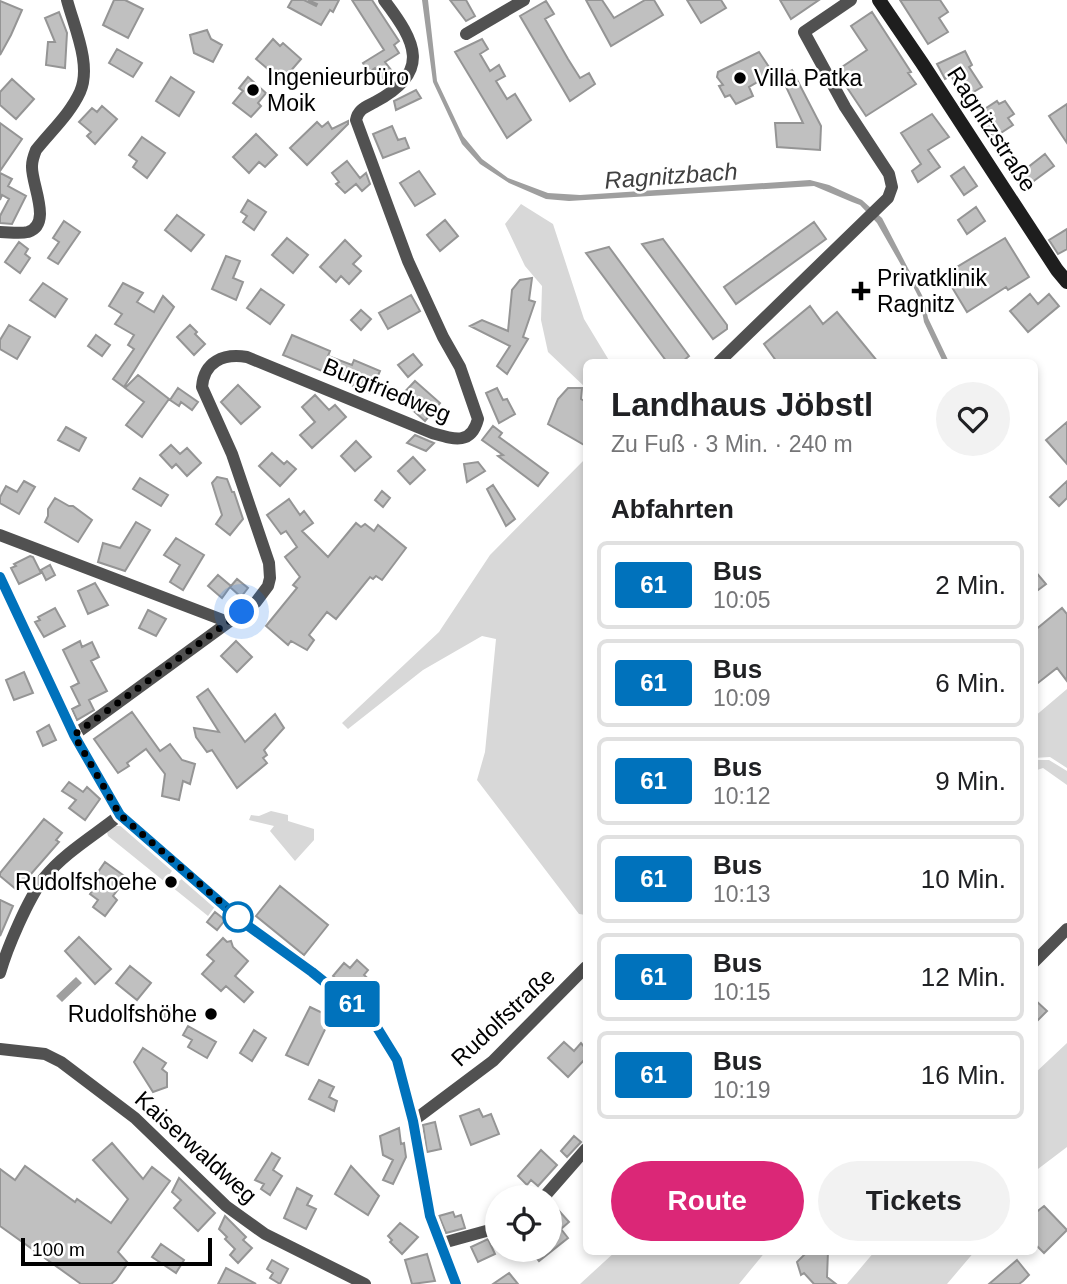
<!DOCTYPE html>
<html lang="de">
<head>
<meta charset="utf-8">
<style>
  :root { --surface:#fff; --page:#f2f2f2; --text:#202124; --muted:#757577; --line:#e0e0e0; --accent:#db2777 }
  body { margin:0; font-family:Arial,sans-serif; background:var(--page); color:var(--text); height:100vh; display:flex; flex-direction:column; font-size:26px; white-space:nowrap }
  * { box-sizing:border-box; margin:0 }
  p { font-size:23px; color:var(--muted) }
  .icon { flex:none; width:38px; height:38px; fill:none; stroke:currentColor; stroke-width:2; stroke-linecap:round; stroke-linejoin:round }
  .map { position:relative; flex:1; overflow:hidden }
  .panel { position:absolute; left:583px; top:359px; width:455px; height:896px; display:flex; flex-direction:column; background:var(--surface); border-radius:10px; box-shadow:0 4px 10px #0003 }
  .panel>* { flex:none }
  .badge { padding:0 14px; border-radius:5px; font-size:24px; line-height:46px }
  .controls { position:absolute; left:485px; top:1185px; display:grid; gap:14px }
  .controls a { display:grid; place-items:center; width:77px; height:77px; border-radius:50%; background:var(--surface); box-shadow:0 4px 10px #0003; font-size:35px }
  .scale { position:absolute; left:21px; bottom:18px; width:191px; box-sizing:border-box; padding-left:7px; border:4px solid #000; border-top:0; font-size:19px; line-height:24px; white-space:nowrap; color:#000; -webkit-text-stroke:5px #fff; paint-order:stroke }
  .you { position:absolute; width:35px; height:35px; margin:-18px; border:5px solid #fff; border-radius:50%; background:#1a73e8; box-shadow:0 0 0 10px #1a73e833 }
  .map>.badge { position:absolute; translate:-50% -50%; box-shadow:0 0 0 4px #fff }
  h2 { padding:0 28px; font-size:26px; line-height:63px }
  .round { display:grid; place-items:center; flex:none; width:74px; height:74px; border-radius:37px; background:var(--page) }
  .overview { display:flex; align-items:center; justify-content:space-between; height:119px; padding:0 28px }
  h1 { font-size:33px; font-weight:700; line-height:52px }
  .primary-button { display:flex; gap:14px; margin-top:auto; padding:14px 28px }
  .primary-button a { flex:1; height:80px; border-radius:42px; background:var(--accent); color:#fff; font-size:28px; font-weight:700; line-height:80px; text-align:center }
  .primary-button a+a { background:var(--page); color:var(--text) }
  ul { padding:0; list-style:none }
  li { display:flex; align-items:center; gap:21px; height:88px; margin:0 14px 10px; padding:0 14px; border:4px solid var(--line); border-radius:10px }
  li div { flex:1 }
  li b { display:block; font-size:26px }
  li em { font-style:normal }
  li .badge { min-width:77px; font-weight:700; text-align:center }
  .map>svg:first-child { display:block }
</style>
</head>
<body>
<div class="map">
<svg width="1067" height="1284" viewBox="0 0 1067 1284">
  <rect width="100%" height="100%" fill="#fff"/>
  <path fill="#d8d8d8" d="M521,204l32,20 31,95 26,43h-24v26l-38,-36 -7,-32 1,-34 -17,-20 -20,-42z
    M586,458v457l-7,-1 -102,-134 8,-28 11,-113 -14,-3 -59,34 -75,59 -6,-6 97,-91 51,-77z
    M1067,689v79l-17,-11 -16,1v-41z
    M1034,760h15l18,11v14l-24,-17 -9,3z
    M271,811l17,4v6l26,8v11l-19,21 -25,-30 4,-5 -25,-6 2,-5 8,1z
    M115,826h8l50,43 -8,13 -57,-46 -1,-4z
    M183,878l33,27 -8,11 -36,-29z
    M1067,1043v104l-33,25v-98z
    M616,1251h150l-27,33h-159z
    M875,1251h100l-28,33h-100z"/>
  <path fill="#9f9f9f" d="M422,0h6l9,81 26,55 19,23 26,19 40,15 32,2 230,-15 19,5 33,15 20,18 42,81 4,19 21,44h-6l-19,-40 -4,-22 -8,-16 -35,-61 -17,-18 -8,-3 -38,-16 -245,15 -23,-2 -37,-16 -29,-19 -18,-20 -29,-62z
    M76,977l6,6 -20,19 -6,-6z"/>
  <path fill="#c0c0c0" stroke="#959595" stroke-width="2" d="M114,0h11l18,9 -15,29 -25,-13z
    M292,0h12l12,6 1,-2 -9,-4h31l-6,12 -3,-2 -9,15 -33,-18z
    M352,0h20l27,41 -5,4 5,8 -14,9 10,13 -9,7 -11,-14 -6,4 -6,-9 21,-13z
    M450,0h16l9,16 -9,5z
    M586,0h16l12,18 31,-18h9l9,15 -52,31z
    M687,0h34l5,8 -25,15z
    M780,0h39l-28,19z
    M900,0h40l8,12 -9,6 9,14 -20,12z
    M0,1l22,9 -11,25 -11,20z
    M546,1l8,13 -9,5 23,40 12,19 9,-5 6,11 -25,17 -50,-85z
    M59,12l8,21 -2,35 -19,-3 2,-23h7l-10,-24z
    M872,12l39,60 -3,1 8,11 -50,32 -30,-45 31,-21 -16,-24z
    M207,30l4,9 11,6 -9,17 -19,-9 -4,-18z
    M273,39l7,7 3,-3 18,16 -19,22 -26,-22z
    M482,39l6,10 -8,5 10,17 9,-6 6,11 -9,5 11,18 8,-5 16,26 -24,18 -52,-86z
    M117,49l25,14 -9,14 -24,-14z
    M965,51l7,14 -3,2 13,20 -17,10 -14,-21 -6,3 -8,-15z
    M759,52l14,21 -24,14 4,9 -17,8 -6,-9 -5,2 -6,-11 4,-1 -6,-8 1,-5z
    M792,70l29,56 -1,24 -43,-3 -2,-24h28l-22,-47z
    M171,77l23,15 -15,24 -23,-15z
    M248,77l18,16 -8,10 3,3 -10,11 -18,-14 10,-12 -4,-3z
    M12,79l22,20 -18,20 -16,-14v-13z
    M416,90l5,8 -25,12 -2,-9z
    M997,101l2,3 6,-3 9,13 -6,4 5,7 -20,13 -16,-24z
    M1067,104v39l-18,-27z
    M102,106l15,13 -22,25 -8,-8 4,-4 -12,-10 13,-14 5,4z
    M932,114l17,23 -21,13 12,17 -22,15 -6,-11 9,-7 -20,-31z
    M348,121v3l-41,41 -17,-17 27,-26 5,5 6,-5 4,7z
    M0,123l22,16 -22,32z
    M392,126l6,14 7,-2 4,10 -26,10 -10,-24z
    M256,134l21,21 -12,12 -6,-5 -10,11 -16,-16z
    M142,137l23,16 -18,25 -14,-11 4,-6 -8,-6z
    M1045,154l9,12 -31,23 -9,-11z
    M347,161l13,17 6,-5 4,11 -8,7 -6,-7 -11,9 -9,-9 3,-2 -7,-9z
    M964,167l13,19 -13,9 -13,-19z
    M419,171l16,23 -20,12 -15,-23z
    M0,173l12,6 -4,7 18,10 -14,28 -12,-1v-7l9,-17 -7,-4 -2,5z
    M248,200l18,12 -12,18 -11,-8 4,-6 -6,-4z
    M976,207l9,14 -18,13 -9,-14z
    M177,215l27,20 -13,16 -26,-21z
    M445,220l13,16 -18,15 -13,-16z
    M64,221l16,11 -22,32 -10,-6 11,-16 -6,-4z
    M814,222l12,17 -90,65 -12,-17z
    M1067,229v20l-9,5 -9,-14z
    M287,238l21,17 -15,18 -21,-18z
    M1005,238l24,39 -21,13 -2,-3 -39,25 -20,-33 2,-1 -2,-5z
    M663,239l64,86v4l-14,10 -71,-95z
    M345,240l16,16 -8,8 8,7 -12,13 -8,-8 -5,6 -16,-15z
    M19,242l9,7 -3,5 5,4 -10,15 -15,-11z
    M609,247l80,109 -7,6h-15l-81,-109z
    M226,256l14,5 -7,17 10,4 -7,18 -24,-11z
    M532,278l-3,22 6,2 -12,35 5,2 -21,35 -10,-8 13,-20 -40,-20 12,-6 26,11 4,-41 8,-10z
    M43,283l24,16 -12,18 -25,-17z
    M123,283l20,10 -6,9 17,10 9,-16 11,11 -50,80 -11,-8 21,-30 -6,-4 6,-10 -19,-11 7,-10 -13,-8z
    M261,289l23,16 -14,19 -23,-16z
    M1030,294l8,10 11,-10 10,12 -31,26 -18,-21z
    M411,295l9,16 -32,18 -9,-16z
    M810,306l13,18 14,-12 41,50h-101l-13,-18z
    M361,310l10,9 -10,11 -10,-10z
    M9,325l21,12 -13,22 -17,-10v-9z
    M190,325l7,7 -2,2 10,10 -11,11 -17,-18z
    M96,335l14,10 -8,11 -14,-10z
    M292,335l38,16 -2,5 24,9 2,-5 26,11 -10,22 -26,-11 2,-5 -23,-9 -1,3 -39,-16z
    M413,354l9,11 -14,12 -10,-12z
    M138,375l31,24 -27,38 -16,-12 18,-23 -19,-14z
    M415,381l25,22 -15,18 -26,-23z
    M238,385l22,22 -19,17 -20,-22z
    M178,388l20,14 -6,8 -11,-8 -2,4 -9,-6z
    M497,388l6,12 4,-1 8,15 -16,9 -13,-30z
    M568,388h14l-1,11 5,3v44l-38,-22 10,-25z
    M315,395l14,15 6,-5 11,12 -34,31 -12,-13 15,-13 -13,-15z
    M1067,422v42l-21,-24z
    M493,426l9,7 -3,4 49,36 -10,13 -40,-30 5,-1 -21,-15z
    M66,427l20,11 -7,13 -21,-11z
    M415,435l14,6 5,2 -8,8 -19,-8z
    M356,441l15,16 -16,14 -14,-15z
    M171,445l9,9 7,-6 14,15 -14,13 -11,-12 -4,4 -12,-13z
    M272,453l12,11 3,-3 9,8 -16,17 -21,-20z
    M413,457l12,13 -15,14 -12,-13z
    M478,462l7,9 -18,11 -3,-18z
    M217,477l10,2 5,13h2l9,27 -13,16 -14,-11 6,-9 -10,-32z
    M140,478l28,17 -7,11 -28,-17z
    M24,481l11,6 -16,27 -19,-11v-6l6,-11 11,6z
    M1067,481v17l-8,8 -9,-9z
    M493,485l22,34 -9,7 -19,-37z
    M382,491l8,7 -7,9 -8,-7z
    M55,498l14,8h4l19,14 -14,22 -33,-20 3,-6v-7z
    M289,499l11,16 4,-4 9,12 -11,8 26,26 28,-34 5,4 4,-3 9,7 4,-6 28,23 -24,32 -6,-4 -3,3 -3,-2 -34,42 -9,-7 -18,23 5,5 -7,10 -16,-9 -3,4 -22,-19 31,-38 -4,-3 7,-8 -15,-20 12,-10 -11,-16 -5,3 -14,-19z
    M136,522l14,8 -25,41 -27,-9 5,-19 17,5z
    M176,538l28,17 -21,35 -13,-8 10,-17 -16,-10z
    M30,556l3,1 8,16 -22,11 -8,-16 5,-2 -2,-2z
    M50,565l5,10 -9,5 -5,-10z
    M1034,570l12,14 -12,9z
    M218,575l13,11 6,-7 11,9 -7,9 -11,-10 -8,11 -14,-12z
    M95,583l13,22 -20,9 -10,-23z
    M55,608l10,18 -21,11 -9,-15 5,-2 -2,-3z
    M1062,608l5,6v67l-10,-13 -23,18v-55z
    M148,610l18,9 -10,17 -17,-8z
    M80,641l2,6 10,-5 7,15 -8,4 16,30 -18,9 5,10 -17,10 -5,-11 8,-4 -9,-18 8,-4 -16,-33z
    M236,641l16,16 -15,15 -16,-16z
    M24,672l9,21 -19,7 -8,-20z
    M208,689l37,53 30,-28 9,14 -20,22 3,5 -4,3 4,5 -30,25 -25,-38 -5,2 -11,-15 -2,-9 25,4 -22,-35z
    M132,712l28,39 10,-7 12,16 13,4 -5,20 -7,-3 -4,19 -17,-4 3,-22 -19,-25 -19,14 2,3 -11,7 -24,-34z
    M49,725l7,15 -13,6 -6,-14z
    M69,782l14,10 4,-5 13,12 -15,21 -16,-12 7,-8 -14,-9z
    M44,819l18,14 -6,7 3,2 -42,48 -17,-14v-3z
    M105,862l22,16 -14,18 4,4 -12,16 -12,-9 5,-7 -8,-6 12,-15 -6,-4z
    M280,886l48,39 -24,30 -48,-39z
    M0,900l13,6 -13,30z
    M215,912l10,8 -8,10 -10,-8z
    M79,937l32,32 -16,15 -30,-33z
    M223,938l4,4 4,-1 2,6 15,14 -13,15 18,16 -9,10 -18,-16 -5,5 -19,-17 12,-13 -7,-6z
    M357,960l11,10 -4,5 9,8 -14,16 -26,-23 11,-13 6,5z
    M130,966l21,17 -14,17 -21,-17z
    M1034,999l13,12 -13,13z
    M168,1006l10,6 -5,9 -10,-5z
    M310,1007l21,10 -23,48 -22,-10z
    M188,1026l28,16 -9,16 -19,-11 4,-7 -9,-5z
    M254,1030l12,8 -14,23 -12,-8z
    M564,1042l10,9 7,-8 5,6v9l-18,19 -20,-19z
    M143,1048l23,15 -4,6 5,4v14l-14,5 -19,-30z
    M319,1080l15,7 -5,10 8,4 -3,10 -25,-12z
    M479,1109l4,8 8,-3 8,20 -28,11 -11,-29z
    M435,1122l6,27 -14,3 -4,-27z
    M399,1128l2,16 3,-1 2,14 -13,27 -10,-4 10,-20 -10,-5 -3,-19z
    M574,1136l7,6 -14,15 -6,-6z
    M112,1143l31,36 9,-12 18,14 -52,71 10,11 -12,17 -5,4h-30l-81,-58v-57l15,11 10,-14 50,36 2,-3 34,24 17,-24 -35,-39z
    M541,1150l16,15 -19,21 -7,-6 -4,5 -9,-9z
    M272,1153l8,5 -7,12 9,6 -12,19 -9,-6 3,-5 -9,-4z
    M351,1166l28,30 -11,19 -33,-21z
    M179,1178l36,35 -17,18 -24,-23 7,-8 -9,-8z
    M297,1188l15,8 -5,9 9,4 -10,20 -22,-11z
    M551,1202l18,20 -8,7 7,9 -29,23 -5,-6 6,-5h10v-9l4,-4 -4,-5z
    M1044,1206l23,24 -23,23 -10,-10v-29z
    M453,1212l2,5 6,-2 4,13 -19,5 -7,-17z
    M225,1216l21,21 -3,3 9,8 -14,15 -8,-8 5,-6 -10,-10 2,-2 -8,-8z
    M400,1223l18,14 -16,17 -12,-12 2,-2 -4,-4z
    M488,1239l7,15 -17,8 -7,-15z
    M161,1244l23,16 -8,13 -24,-16z
    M808,1251h20l-1,26 9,7h-22l-10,-11 -3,2 -4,-13z
    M427,1254l8,27 -23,3 -7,-24z
    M272,1260l16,9 -8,15 -10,-6 3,-5 -6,-4z
    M1017,1260l12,15 -6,6 -4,3h-30z
    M226,1268l30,16h-38z
    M509,1273l9,11h-25z"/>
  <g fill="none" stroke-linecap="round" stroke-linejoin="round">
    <path stroke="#515151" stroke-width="12" d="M466,34l58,-34
      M0,232c9,0 19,2 28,0 25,-8 3,-48 4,-66 0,-6 2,-11 4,-16 15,-19 34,-36 44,-58 12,-27 -6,-65 -13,-92
      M719,362l169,-164 4,-11 -3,-13 -44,-67 -41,-75 47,-32
      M0,535l228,87
      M0,577l74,158 46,80 124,108 68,50 61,48 24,39 16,61 17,95 26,68
      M74,735l182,-133 12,-16 2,-8 -1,-15 -37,-109 -30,-67c2,-25 21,-34 45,-30l185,76c21,6 39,13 46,-14l-18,-52 -17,-30 -35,-76 -52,-141c2,-11 10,-13 19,-18 57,-30 41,-60 9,-102
      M1034,962l33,-33
      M0,973c7,-25 28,-74 44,-95 20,-25 51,-43 76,-63
      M0,1049l45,5 16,8 74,56 91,88 39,28 100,50
      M413,1121l80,-60 93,-94
      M544,1197l42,-48
      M439,1244l58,-16"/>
    <path stroke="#1e1e1e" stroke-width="14" d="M879,0l43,63 135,207 10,12"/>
  </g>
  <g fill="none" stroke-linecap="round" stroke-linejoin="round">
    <defs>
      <path id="line" d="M0,577l74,158 46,80 124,108 68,49 61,49 24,39 16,61 17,95 26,68"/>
    </defs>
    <use href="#line" stroke="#fff" stroke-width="16"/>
    <use href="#line" stroke="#0072bc" stroke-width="10"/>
    <path stroke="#000" stroke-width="7" stroke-dasharray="0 12.6" d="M238,917l-118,-102 -46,-80 168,-123"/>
  </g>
  <g fill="#000" stroke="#fff" stroke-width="2.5">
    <circle cx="740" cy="78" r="7"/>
    <circle cx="253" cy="90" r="7"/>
    <path d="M857.5 280.5h7v7h7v7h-7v7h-7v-7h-7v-7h7z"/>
    <circle cx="171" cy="882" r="7"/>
    <circle cx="211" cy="1014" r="7"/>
  </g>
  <circle fill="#fff" stroke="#0072bc" stroke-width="3.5" cx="238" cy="917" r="14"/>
  <g text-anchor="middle" stroke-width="5" stroke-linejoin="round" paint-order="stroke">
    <g font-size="23" fill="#000" stroke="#fff" text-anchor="start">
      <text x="267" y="85">Ingenieurbüro<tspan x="267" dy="26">Moik</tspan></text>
      <text x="754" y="86">Villa Patka</text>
      <text x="877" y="286">Privatklinik<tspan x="877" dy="26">Ragnitz</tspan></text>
      <text x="157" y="890" text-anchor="end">Rudolfshoehe</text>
      <text x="197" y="1022" text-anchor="end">Rudolfshöhe</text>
    </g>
    <g font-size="23" fill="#000" stroke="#fff">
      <text transform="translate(992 129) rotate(57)" y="8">Ragnitzstraße</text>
      <text transform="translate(387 390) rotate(22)" y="8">Burgfriedweg</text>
      <text transform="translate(503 1017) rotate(-43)" y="8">Rudolfstraße</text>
      <text transform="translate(196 1147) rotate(42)" y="8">Kaiserwaldweg</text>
    </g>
    <g font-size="24" font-style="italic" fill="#404040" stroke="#fff">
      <text transform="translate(671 176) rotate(-4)" y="8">Ragnitzbach</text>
    </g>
  </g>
</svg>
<div class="controls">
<a><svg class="icon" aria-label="locate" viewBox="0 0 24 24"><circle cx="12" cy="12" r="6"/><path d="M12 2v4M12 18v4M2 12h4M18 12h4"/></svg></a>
</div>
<div class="scale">100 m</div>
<div class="you" style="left:242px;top:612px"></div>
<b class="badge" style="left:352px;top:1004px;background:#0072bc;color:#fff">61</b>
<section class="panel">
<div class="overview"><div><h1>Landhaus Jöbstl</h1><p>Zu Fuß · 3 Min. · 240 m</p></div><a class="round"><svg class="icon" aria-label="heart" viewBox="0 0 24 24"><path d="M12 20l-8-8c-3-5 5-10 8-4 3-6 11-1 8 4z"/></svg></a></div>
<h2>Abfahrten</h2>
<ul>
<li><span class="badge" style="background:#0072bc;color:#fff">61</span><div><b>Bus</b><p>10:05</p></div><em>2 Min.</em></li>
<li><span class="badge" style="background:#0072bc;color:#fff">61</span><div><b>Bus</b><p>10:09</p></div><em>6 Min.</em></li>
<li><span class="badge" style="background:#0072bc;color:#fff">61</span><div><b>Bus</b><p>10:12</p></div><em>9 Min.</em></li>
<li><span class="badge" style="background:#0072bc;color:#fff">61</span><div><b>Bus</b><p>10:13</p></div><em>10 Min.</em></li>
<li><span class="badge" style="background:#0072bc;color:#fff">61</span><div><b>Bus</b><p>10:15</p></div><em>12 Min.</em></li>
<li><span class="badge" style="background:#0072bc;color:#fff">61</span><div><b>Bus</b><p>10:19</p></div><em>16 Min.</em></li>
</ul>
<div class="primary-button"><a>Route</a><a>Tickets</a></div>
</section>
</div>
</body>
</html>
